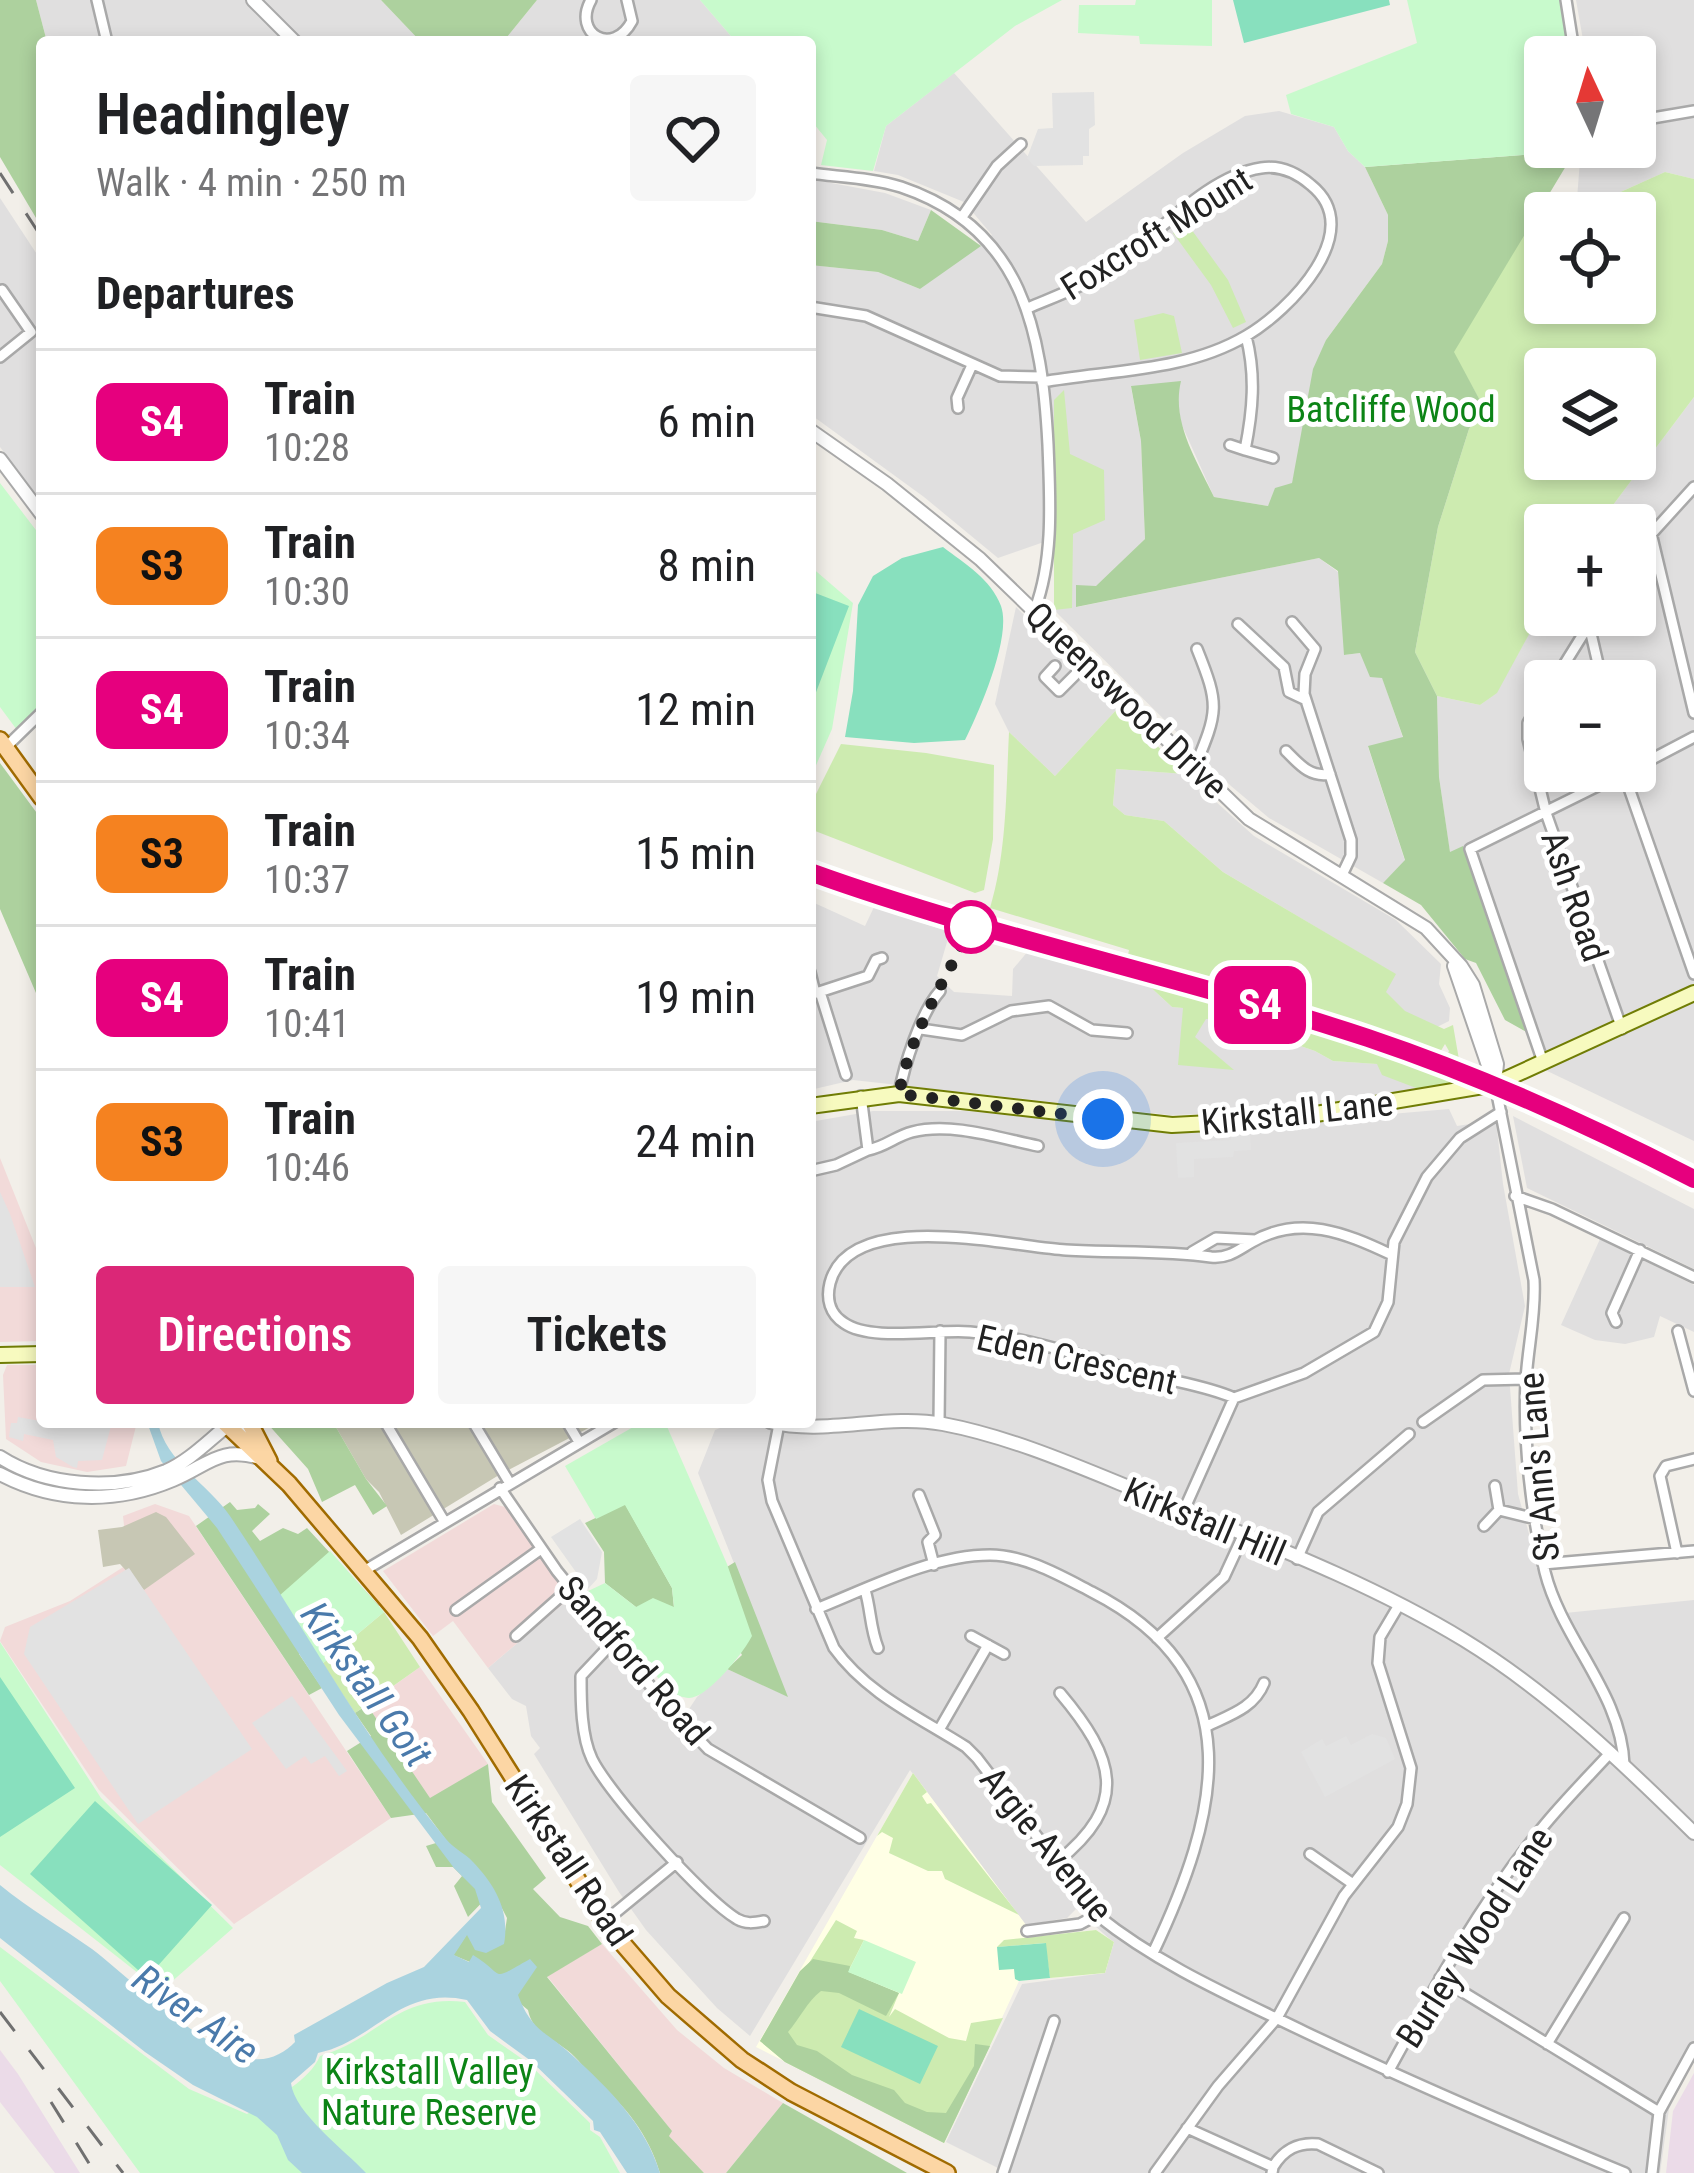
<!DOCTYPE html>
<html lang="en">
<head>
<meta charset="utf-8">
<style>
  :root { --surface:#fff; --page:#f6f6f6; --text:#202124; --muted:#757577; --line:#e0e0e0; --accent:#db2777 }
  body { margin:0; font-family:"Roboto Condensed",sans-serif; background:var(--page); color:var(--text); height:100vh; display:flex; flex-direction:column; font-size:45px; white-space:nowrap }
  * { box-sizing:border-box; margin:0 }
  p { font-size:39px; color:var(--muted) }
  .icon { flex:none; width:66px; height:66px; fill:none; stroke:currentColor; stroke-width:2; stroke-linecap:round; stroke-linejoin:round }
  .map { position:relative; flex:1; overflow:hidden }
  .details { position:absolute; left:36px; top:36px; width:780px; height:1392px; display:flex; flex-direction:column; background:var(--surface); border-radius:12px; box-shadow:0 6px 18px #0003 }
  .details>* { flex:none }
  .badge { padding:0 24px; border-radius:18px; font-size:42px; line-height:78px }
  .needle { width:78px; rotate:356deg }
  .controls { position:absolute; left:1524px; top:36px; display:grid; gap:24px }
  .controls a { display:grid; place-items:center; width:132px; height:132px; border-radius:12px; background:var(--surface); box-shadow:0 6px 18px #0003; font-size:60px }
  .you { position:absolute; width:60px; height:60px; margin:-30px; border:9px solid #fff; border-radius:50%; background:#1a73e8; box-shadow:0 0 0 18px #1a73e833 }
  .map>.badge { position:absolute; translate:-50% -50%; box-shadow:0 0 0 6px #fff }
  h2 { padding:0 60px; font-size:45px; line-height:108px }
  .round { display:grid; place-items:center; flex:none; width:126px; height:126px; border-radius:12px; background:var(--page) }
  .summary { display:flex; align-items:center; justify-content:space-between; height:204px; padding:0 60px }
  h1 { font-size:57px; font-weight:600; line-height:90px }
  .action { display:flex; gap:24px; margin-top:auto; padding:24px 60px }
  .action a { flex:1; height:138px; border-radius:12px; background:var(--accent); color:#fff; font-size:48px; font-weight:600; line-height:138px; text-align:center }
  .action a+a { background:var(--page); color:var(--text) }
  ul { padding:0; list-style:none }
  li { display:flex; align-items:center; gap:36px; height:144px; padding:0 60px; border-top:3px solid var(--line) }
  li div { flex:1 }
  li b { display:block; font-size:45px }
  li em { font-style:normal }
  li .badge { min-width:132px; font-weight:700; text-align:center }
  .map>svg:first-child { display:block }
</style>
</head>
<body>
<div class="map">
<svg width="1694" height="2173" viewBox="0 0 1694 2173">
  <rect width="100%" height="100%" fill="#f2efe9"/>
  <path fill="#e0dfdf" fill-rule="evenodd" d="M36,0h345l40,42h-110l-5,-4 -6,4h-253z
    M537,0h163l36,42h-233z
    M1576,0h118v179l-29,-7 -89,40 5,-65h54v-90h-49z
    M954,73l132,149 97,-69 62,-37 34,-5 55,16 14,24 17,16 23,48v26l-6,23 -56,76 -34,143 -24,23 -54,-9 -33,-74 -4,-27 -46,-9 10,54 4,98 -68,68 242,-49 19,14 7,83 15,-2 22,24 21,61 -35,9 37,114 -22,22 -114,-65 -38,-32 -177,-176 1,-66 -14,-1 -43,15 -74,-61 -114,-83v-149l68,7 42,17 72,-54 -28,-33 -66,-27 -24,-4 12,-45z
    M810,179l75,14 46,17 -13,31 -36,-11 -72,-9z
    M0,198l42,64v240l-42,-55z
    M1694,397v744l-151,-72 -81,-222 -12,6 -11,-76 -2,-81 43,9 16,-12 49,-88v10h90v-90h-37zM1545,681h90v90h-90z
    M1016,607l103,100 -64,69 -46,-44 -14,-28z
    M1116,769l69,5 69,62 142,84 45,44 -2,20 11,24 -1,13 -26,13 -38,-42 10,-18 -172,-102 -59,-51 -39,-6 -12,-10z
    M810,901l55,25 9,-19 76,25 -13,44 17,16 58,4 1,-27 16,-19 116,32 27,25 12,1 -1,9 42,3 90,31 18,10 45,3 46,27 -128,20 -126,4 -317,-35 -43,10z
    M1449,1109l8,17 39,-6 7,64 22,122 -16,68 9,120 29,105 8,15 139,-14v460l-25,49 -9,64h-652l-62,-31 76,-158 83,-11 8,-31 -37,-33 -9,9 -41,7 -116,-155 -160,266 -33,-28 -71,-78 -27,-38 -85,-138 6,-6 -9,-12 -5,-30 -14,-7 -24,-31 83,-71 106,130 20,-30 30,-28 60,27 -89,-223 17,-43 20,-8h75v-300l63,-11h93l219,21z
    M1513,1116l181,93v60l-167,-81z
    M1600,1239l94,46v47l-34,-16 -6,21 -29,7 -30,-4 -34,-15z"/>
  <path fill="#f2dad9" d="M0,1158l42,105v78l-42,1z
    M7,1365h35v57h95l-11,44 -39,6 -46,-10 -35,-23 -3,-64z
    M155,1504l34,12 202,302 -157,106 -135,-134 -99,-149 5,-14 65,-26 58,-37 -5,-48z
    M494,1504l11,3 66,90 -83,71 -35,-47 -20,15 -50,-65z
    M420,1667l68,97 -58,35 -63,-94z
    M602,1944l75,86 47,38 59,35 -57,70h-22l-36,-38 3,-5 -124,-154z"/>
  <path fill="#ebdbe8" d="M0,2050l18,24 62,99h-25l-55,-71z
    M1694,2073v100h-28l7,-62z"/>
  <path fill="#ffffe5" d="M913,1773l113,152 3,12 67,-7 18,12 -9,31 -86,8 -75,162 -188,-96z"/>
  <path fill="#c7c7b4" d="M333,1422h267l-101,53 -98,60 -22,-43 -13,-13z
    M156,1512l10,5 29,37 -51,36 -24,-26 -17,3 -5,-37 24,-3z"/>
  <path fill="#cdebb0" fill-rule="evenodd" d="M1665,172l29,7v218l-96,128h-53v80l-48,88 -17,12 -43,-9 -22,-44 23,-125 31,-98 14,-23 -30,-54 94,-156 29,16zM1545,213h90v90h-90zM1545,369h90v90h-90z
    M1186,222l42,58 18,42 -13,6 -22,-43 -38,-52z
    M1163,313l11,3 8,37 -42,7 -6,-40z
    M1064,390l6,64 34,16 1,50 -32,14 -1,74 -18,2v-210z
    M1119,707l66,67 -69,-5 -3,36 12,10 39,6 59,51 173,102 -10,18 19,19 39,18 9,-4 9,52 -4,-7 -9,2 2,13 -27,6 -42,-16 -5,-11 -44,-3 -18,-10 -90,-31 -19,-1 -11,18 39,33 -56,-5 5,-57 -11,-1 -27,-25 -67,-17c122,26 240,59 357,101l3,10 11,-25 -4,-7 -6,10 -234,-74 -78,-20 2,-10 -139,-42c17,-57 16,-117 19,-176l46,44z
    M841,744l85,9 68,12 -1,74 -9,51 -9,3 -165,-64v-23z
    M384,1612l36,55 -65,46 -33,-49z
    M913,1773l14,19 -5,4 5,8 4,-1 88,112 -74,-36 -3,-8h-14l-39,-18 4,-15 -11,-6 -5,4z
    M836,1920l21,11 -3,7 10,2 -16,32 51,21 -10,24 6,-8 54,29 17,3 5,-18 32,-5 -59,125 -159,-81 -25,-21z
    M1096,1930l18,12 -9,31 -55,5 -5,-35 -48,4 7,-7z"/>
  <path fill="#add19e" d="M0,0h36l11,42h-5v186l-42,-71z
    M381,0h156l-34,42h-82z
    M1575,151l-121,201 29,54 -14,23 -31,98 -23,125 22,44 2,81 11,75 13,-6 67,188 -25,-14 -29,-57 -11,-4 -44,-54 -38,-22 22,-23 -37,-114 35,-9 -21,-59 -12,-1 -10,-24 -16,2 -6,-84 -19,-13 -243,49v-22l20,1 49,-47 -4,-98 -10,-55 50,-5c-10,41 16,80 33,116l54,9 7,-18 17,-5 21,-114 13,-29 56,-76 6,-23v-26l-23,-48z
    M931,210l50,36 -61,43 -42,-17 -68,-7v-44l72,9 36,11z
    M0,763l42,57v187l-42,-98z
    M266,1422h67l33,57 21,27 -14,9 -18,-30 -33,17 -14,-33z
    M230,1502l7,8 18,-2 3,-4 12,10 -18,17 8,10 23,-13 15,6 9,-6 72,78 -62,15 -18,33 23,34 -13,7 -113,-169z
    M625,1504l47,84 2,20 -38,-1 -31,-24 -1,-31 -19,-29z
    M735,1562l53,135 -61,-28 15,-14 -38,-74z
    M367,1705l63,93 58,-34 4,38 54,76 -13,11 27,28 28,9 14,18 -55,33 125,154 -3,5 35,37h-44c-12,-40 -35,-67 -66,-95 -9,-8 -16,-20 -27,-28 -17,-13 -34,-17 -39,-40l-58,-48 -17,-7 14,-21 36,10 4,-26 -14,-27 -25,26 -14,-31 8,-10 -9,-9h-17l-10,-21 20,-6 -20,-27 -35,5 -44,-67 24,-15 -16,-23z
    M813,1959l37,7 -1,6 50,21 -13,23 -47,-23 -18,-2c-14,11 -21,27 -33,41l9,13 20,6 35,24 42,15 11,13 22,9 19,1 28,-47 1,-22 15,2 -46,97 -159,-81 -25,-21 40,-70z
    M783,2103l124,70h-181z"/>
  <path fill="#c8facc" d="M700,0h362l-47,26 -129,100 -13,45 -52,-6 6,-25 -17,-21v-77h-74z
    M1136,0h76v46l-72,-2 -1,-8 -61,-3 1,-28h56z
    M1407,0h154l8,57h-24v90h30v4l-210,16 -17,-16 -14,-24 -43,-13 -5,-19 131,-52z
    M0,483l42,55v168l-25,24 -17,-23z
    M810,566l43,37 -21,126 -22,50z
    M642,1422h23l62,142 25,72c-8,16 -44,62 -63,62 -6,0 -14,-4 -19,-6l-84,-100 19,-9 31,24 17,-9 21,9 -2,-19 -47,-83 -29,14 -31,-53z
    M330,1551l54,61 -62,52 -43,-68z
    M0,1642l101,156 132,130 -72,63 -161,-126z
    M864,1940l52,22 -14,32 -54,-22z
    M0,1947l189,142 58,25c25,-15 61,-31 73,-58 59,-17 76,-62 145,-54l23,33 40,28 62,60v7l10,7 20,36h-480l-140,-192z"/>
  <path fill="#88e0be" d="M1233,0h156l1,5 -146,38z
    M943,547c22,17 48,32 58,59 11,31 -22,106 -36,134l-51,3 -69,-6 8,-46 5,-86 15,-29 29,-18z
    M810,591l39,15 -39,102z
    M0,1677l75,111 -75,49z
    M95,1801l117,104 -65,73 -117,-104z
    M1046,1943l4,35 -31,3 -4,-2 -1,-10 -15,1 -2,-23z
    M859,2009l79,37 -18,38 -79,-37z"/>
  <path fill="#e2e2e2" d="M1094,92l1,33 -6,4v27h-6v9l-49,1 -7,-8 11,-29 15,-1 -1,-35z
    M1250,1134l1,16 -17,1 -1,6 -39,2v18l-16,1 -2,-35 55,-3v-5z
    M0,1192l10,22 25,73h-35z
    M42,1414v8h70l-10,38 -24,1 -1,7 -4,-1 -17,-10 -3,-17 -29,-6 -1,7 -14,-4 2,-14h6l1,-6 22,4z
    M580,1519l22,33 -5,27 -9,10 -37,-52z
    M129,1568l123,181 -114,75 -114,-170 6,-27z
    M292,1696l55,75 -8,5 -14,-20 -14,8 -6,-8 -19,13 -11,-15 -23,-31z
    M1372,1734l14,4 9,21 -70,38 -24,-45 21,-13 4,7 20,-10 5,9z"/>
  <path fill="#aad3df" d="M147,1422h11c7,39 50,62 72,94 72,107 133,222 216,323 8,10 19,14 27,23 23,24 37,50 31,82l-18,9 -11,-3 -8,-15 -13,20 15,7 4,-7c35,21 14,28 57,4l7,8 -19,28c14,37 28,36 54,60 37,34 73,69 88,118h-33l-27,-41 -6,-2 -1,-9 -62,-60 -41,-30 -23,-31c-67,-15 -92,41 -149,53l-3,9 -24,21c3,30 55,68 75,90h-64l-14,-13 -11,-25 -20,-18 -64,-32 -48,-33 -145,-114v-53c29,24 61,42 92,64 38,29 115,105 161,110 16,2 32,-6 42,-17l-1,-7 93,-52 37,-16 57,-59 -6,-19 -21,-21 -115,-153 -122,-187 -56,-67z"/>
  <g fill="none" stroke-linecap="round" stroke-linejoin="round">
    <defs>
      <path id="minor" d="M97,0l10,42
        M591,0c-19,34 22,57 41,21l-5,-21
        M1566,0l9,57
        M1635,121l59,-10
        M810,173c29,4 63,5 91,14 122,41 141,144 147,258 2,54 6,113 -13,164
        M962,217l35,-51 24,-22
        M810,307l56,9 134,60 41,1
        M1028,308c28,-12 57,-22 82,-40 45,-30 96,-92 151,-100 19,-3 36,5 50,17 57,46 -22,126 -65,151 -61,36 -137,34 -204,46
        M0,357l31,-25 -29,-42
        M958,408l-1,-10 15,-33
        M1230,445l15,5c8,-40 11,-75 1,-114
        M1245,450l28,8
        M1651,533l43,180
        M1635,552l59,-65
        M1292,622l23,27 -10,25 -1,20 47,146v16l-9,19
        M1238,624l46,43 5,25 17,8
        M1589,625l13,56
        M1055,666l-10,11 14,14 29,-29
        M1554,681l41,-66
        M1545,695l-17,28v16l18,74 76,216
        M5,748l37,-36
        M1286,751c13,13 24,27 44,23
        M1195,767c23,-56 25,-61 2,-118
        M1635,768l59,-31
        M1623,771l71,203
        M810,972l5,21
        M820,992l26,83
        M810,995l58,-19 8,-16 6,-2
        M921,1029l41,6 49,-24 38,-5 43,24 35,3
        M1543,1062l-73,-213 158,-78
        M1495,1084l39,196c2,34 -6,66 -8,100 -3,61 5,132 19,192 17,68 77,122 79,193
        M899,1094c5,-29 22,-82 41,-103
        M861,1096l7,54c17,-3 28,-14 44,-18 39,-10 87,6 126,14
        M810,1171l26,-6 32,-15
        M1515,1196l37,13 142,68
        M1192,1252l24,-14 39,2
        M1616,1322l-4,-9 28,-63
        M1678,1331l16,60
        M1234,1398c-27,-12 -59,-16 -87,-24 -59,-16 -117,-36 -177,-42 -34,-3 -99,10 -126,-9 -14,-9 -18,-24 -14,-40 20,-77 181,-36 236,-33 48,3 97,0 145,7 17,2 27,-7 41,-15 48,-28 93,-9 138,12
        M385,1422l59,99
        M473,1422l36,60
        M567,1422l12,20
        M1423,1422l60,-42 43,-1
        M939,1423l1,-92
        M779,1424l-11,56 4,21 62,147c33,46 85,69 132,99l11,11 120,157c62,50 136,82 208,117 105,50 212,96 320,141
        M500,1488l57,83 108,133 43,45 152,89
        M919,1495l16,40 -7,7 6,23
        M1184,1510l50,-112 70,-25 70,-41 14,-30 6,-60 33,-65 33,-39 41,-26
        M1499,1510l37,9
        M1484,1526l15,-16 -4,-24
        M1677,1553l-17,-77 6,-10 28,-7
        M1297,1559l21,-47 91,-78
        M1543,1564l151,-13
        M362,1572l253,-150
        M865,1590c6,20 5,38 13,58
        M816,1609c53,-21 116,-54 174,-54 35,0 71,21 102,37 164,84 126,224 61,361
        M456,1610l85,-61
        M516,1636l54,-48
        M971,1636l33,18
        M1157,1638l67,-61 19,-41
        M614,1641l-33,35c0,25 0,60 11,83 17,35 112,140 145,160 9,5 16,4 27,2
        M1207,1726c23,-11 47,-18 57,-43
        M939,1730l49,-85
        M1310,1854l43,30
        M1057,1862c73,-58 58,-104 3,-169
        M604,1922l73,-60
        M1027,1931l53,-7 17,-9
        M1440,1978l219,134
        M1547,2044l77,-126
        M1388,2072c46,-84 93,-170 154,-244 21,-26 46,-51 69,-76
        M1187,2128l86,39 -1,6
        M1273,2167c11,-18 25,-25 45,-23l60,29
        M1003,2173l51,-152
        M1155,2173l63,-87 59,-68 67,-122 54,-69 9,-23 4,-36 -33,-105 2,-26 19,-32
        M1652,2173l7,-61 35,-64"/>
      <path id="tertiary" d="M253,0l42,42
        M810,430l77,54 93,75 269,260 177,109 35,38 12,19 24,79 -2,20
        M0,459l42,56
        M1454,966l40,117
        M770,1422c56,14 116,-9 173,2 74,14 145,47 215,75 102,42 211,83 306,141 85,52 159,123 230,193
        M0,1457c45,29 114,35 166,14 23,-10 41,-29 61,-45l13,1 16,9
        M0,1474c55,29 116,30 173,6 36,-15 46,-34 87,-22"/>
      <path id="secondary" d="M810,1106l89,-12 273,31 114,-6 209,-35 199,-91
        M0,1355l42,-1"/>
      <path id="primary" d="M0,740l42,58
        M224,1422l65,62 131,154 51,73 133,211 64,74 74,64 49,32 156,81
        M249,1422l20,39"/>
    </defs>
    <use href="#minor" stroke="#a9a9a9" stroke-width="14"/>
    <use href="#tertiary" stroke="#a9a9a9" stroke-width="16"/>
    <use href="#secondary" stroke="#707d05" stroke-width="18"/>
    <use href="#primary" stroke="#a06b00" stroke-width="20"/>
    <use href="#minor" stroke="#fff" stroke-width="9"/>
    <use href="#tertiary" stroke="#fff" stroke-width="12"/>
    <use href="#secondary" stroke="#f7fabf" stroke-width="14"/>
    <use href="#primary" stroke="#fcd6a4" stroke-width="15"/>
    <path stroke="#707070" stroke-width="3" stroke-dasharray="24 24" stroke-linecap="butt" d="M0,173l42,65
      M810,866c207,77 426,117 633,193
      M1540,1106l154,73
      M0,2012l123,161
      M51,2102l44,71"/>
  </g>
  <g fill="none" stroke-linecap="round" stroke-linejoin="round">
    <defs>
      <path id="line" d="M810,872c183,66 374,105 558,166 113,38 221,87 326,141"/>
    </defs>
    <use href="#line" stroke="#fff" stroke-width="27"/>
    <use href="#line" stroke="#e6007e" stroke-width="18"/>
    <path stroke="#222" stroke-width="12" stroke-dasharray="0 21.6" d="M971,927c-26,54 -61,106 -72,167l204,25"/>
  </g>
  <circle fill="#fff" stroke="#e6007e" stroke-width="6" cx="971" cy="927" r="24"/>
  <g text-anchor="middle" stroke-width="10" stroke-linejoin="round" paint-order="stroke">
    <g font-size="36" fill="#222" stroke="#fff">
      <text transform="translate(1156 233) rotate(-32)" y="13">Foxcroft Mount</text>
      <text transform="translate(1127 700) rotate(44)" y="13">Queenswood Drive</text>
      <text transform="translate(1575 896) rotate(71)" y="13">Ash Road</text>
      <text transform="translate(1297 1112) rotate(-6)" y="13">Kirkstall Lane</text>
      <text transform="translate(1077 1359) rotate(13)" y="13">Eden Crescent</text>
      <text transform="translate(1538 1467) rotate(-95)" y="13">St Ann's Lane</text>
      <text transform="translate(1205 1521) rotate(23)" y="13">Kirkstall Hill</text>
      <text transform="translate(634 1660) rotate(49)" y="13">Sandford Road</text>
      <text transform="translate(1047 1844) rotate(51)" y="13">Argie Avenue</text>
      <text transform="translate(569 1860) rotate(56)" y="13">Kirkstall Road</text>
      <text transform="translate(1474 1937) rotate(-57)" y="13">Burley Wood Lane</text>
    </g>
    <g font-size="36" fill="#0c8416" stroke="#fff">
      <text x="1391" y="422">Batcliffe Wood</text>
      <text x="429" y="2084">Kirkstall Valley<tspan x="429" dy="41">Nature Reserve</tspan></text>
    </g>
    <g font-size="39" font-style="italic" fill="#4a7aab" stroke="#fff">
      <text transform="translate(367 1684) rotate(54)" y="14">Kirkstall Goit</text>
      <text transform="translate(196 2014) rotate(35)" y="14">River Aire</text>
    </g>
  </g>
</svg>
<div class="controls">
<a><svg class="needle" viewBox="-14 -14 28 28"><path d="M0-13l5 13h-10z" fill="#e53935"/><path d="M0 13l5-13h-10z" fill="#757577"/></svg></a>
<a><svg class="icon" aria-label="locate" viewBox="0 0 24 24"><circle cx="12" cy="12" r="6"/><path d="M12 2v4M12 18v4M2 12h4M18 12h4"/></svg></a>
<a><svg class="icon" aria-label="layers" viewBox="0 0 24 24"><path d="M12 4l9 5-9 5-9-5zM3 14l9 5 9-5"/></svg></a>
<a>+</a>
<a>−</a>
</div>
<div class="you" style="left:1103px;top:1119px"></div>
<b class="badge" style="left:1260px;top:1005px;background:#e6007e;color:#fff">S4</b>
<section class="details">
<div class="summary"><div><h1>Headingley</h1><p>Walk · 4 min · 250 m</p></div><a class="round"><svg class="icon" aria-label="heart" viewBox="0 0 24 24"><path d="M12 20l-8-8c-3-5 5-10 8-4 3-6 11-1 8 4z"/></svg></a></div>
<h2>Departures</h2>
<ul>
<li><span class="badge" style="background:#e6007e;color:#fff">S4</span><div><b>Train</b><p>10:28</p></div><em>6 min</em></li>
<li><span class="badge" style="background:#f58220;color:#111">S3</span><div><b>Train</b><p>10:30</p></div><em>8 min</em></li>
<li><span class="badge" style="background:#e6007e;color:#fff">S4</span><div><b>Train</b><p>10:34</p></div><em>12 min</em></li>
<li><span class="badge" style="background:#f58220;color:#111">S3</span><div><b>Train</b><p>10:37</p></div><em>15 min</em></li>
<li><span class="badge" style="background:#e6007e;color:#fff">S4</span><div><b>Train</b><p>10:41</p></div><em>19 min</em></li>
<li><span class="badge" style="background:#f58220;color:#111">S3</span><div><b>Train</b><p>10:46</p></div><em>24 min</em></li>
</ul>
<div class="action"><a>Directions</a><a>Tickets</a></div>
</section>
</div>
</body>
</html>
